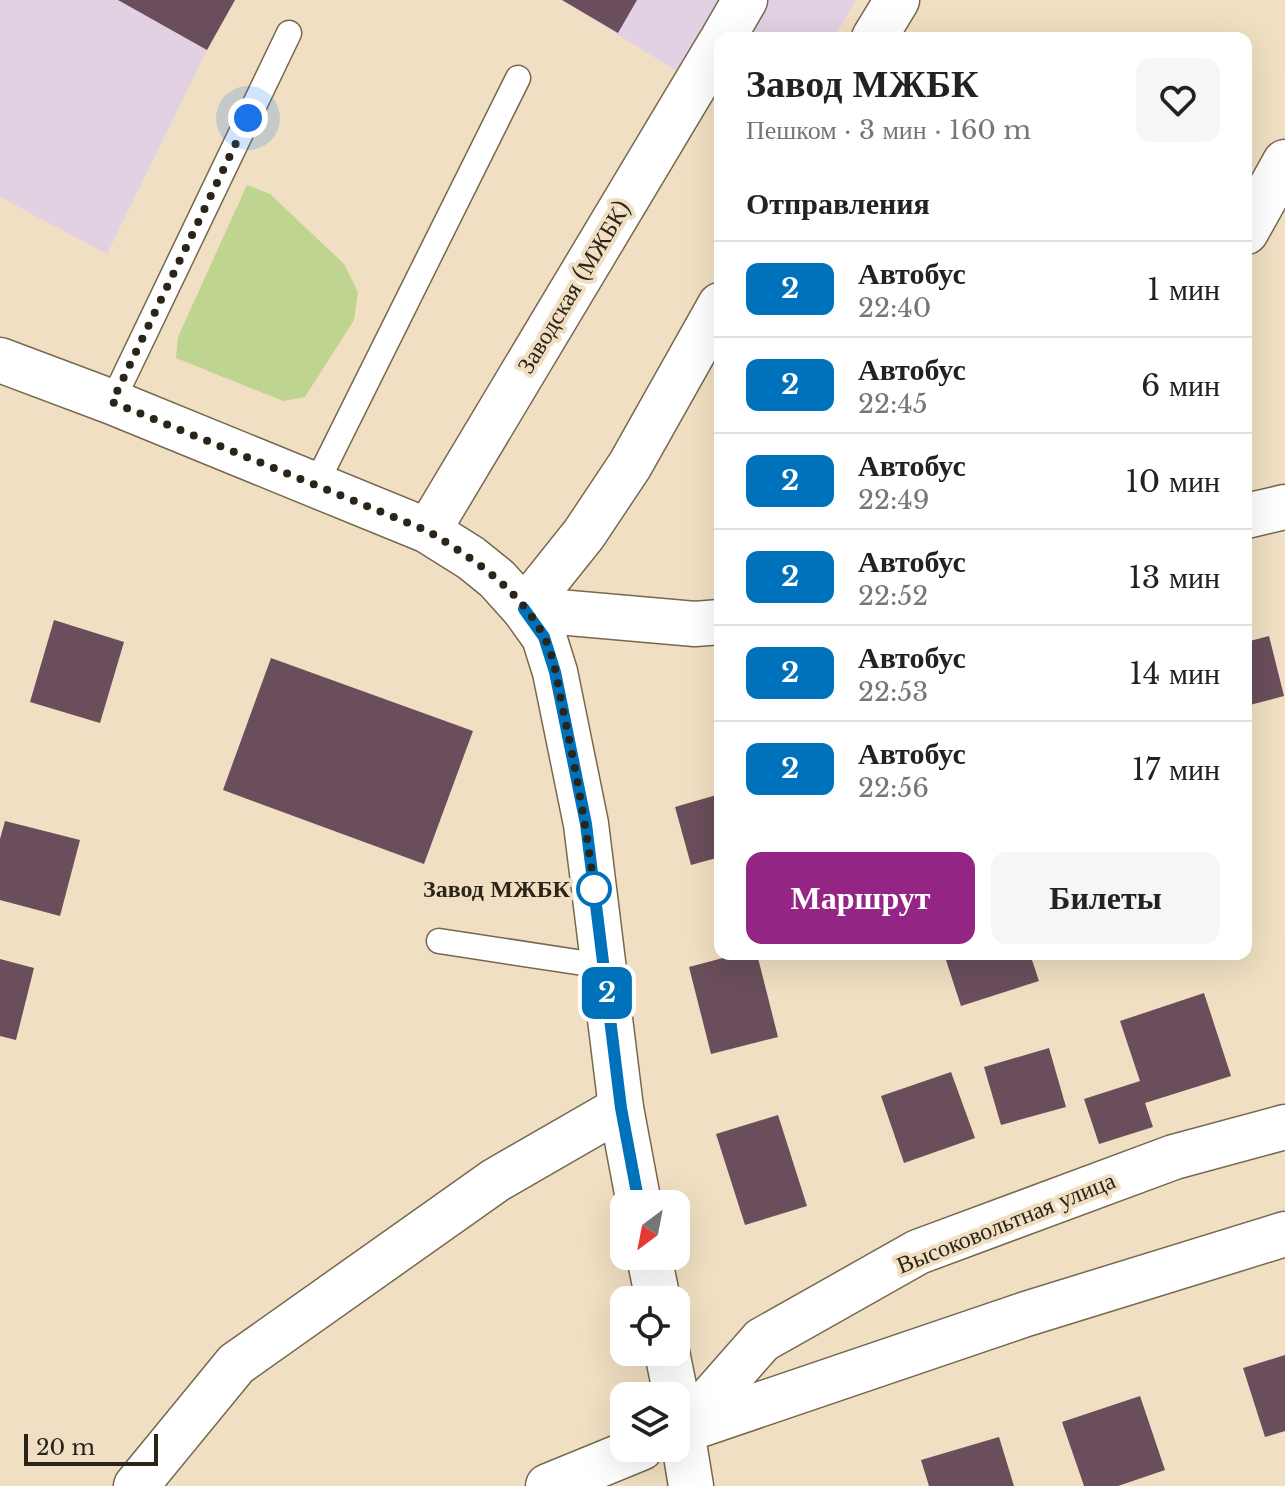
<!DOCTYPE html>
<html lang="ru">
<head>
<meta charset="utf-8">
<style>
  :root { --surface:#fff; --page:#f6f6f6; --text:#222; --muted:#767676; --line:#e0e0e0; --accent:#942585 }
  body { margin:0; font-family:"Libre Baskerville",serif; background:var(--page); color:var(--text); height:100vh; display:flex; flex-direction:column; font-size:30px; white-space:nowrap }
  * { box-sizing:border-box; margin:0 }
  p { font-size:26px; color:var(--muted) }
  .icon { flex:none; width:44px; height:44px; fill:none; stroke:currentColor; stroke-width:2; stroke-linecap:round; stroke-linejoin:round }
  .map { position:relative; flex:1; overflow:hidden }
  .drawer { position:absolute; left:714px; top:32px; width:538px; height:928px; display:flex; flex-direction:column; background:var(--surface); border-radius:16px; box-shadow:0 8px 32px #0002 }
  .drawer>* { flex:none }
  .badge { padding:0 16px; border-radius:12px; font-size:28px; line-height:52px }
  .needle { width:52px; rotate:212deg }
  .fabs { position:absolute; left:610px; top:1190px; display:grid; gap:16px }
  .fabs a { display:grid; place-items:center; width:80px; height:80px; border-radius:16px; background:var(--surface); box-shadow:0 8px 32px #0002; font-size:40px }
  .scale { position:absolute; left:24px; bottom:20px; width:134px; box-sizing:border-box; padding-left:8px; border:4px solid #2a2419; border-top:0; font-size:22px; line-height:28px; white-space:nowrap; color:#2a2419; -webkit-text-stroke:6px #f0dfc2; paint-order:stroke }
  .you { position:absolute; width:40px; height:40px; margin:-20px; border:6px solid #fff; border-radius:50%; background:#1a73e8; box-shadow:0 0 0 12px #1a73e833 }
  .map>.badge { position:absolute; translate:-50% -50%; box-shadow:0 0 0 4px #fff }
  h2 { padding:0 32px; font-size:30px; line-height:72px }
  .round { display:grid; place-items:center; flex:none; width:84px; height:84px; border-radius:16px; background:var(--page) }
  .overview { display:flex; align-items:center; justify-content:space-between; height:136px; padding:0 32px }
  h1 { font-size:38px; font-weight:700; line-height:60px }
  .action { display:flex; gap:16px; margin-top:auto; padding:16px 32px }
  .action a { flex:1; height:92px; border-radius:16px; background:var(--accent); color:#fff; font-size:32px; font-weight:700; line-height:92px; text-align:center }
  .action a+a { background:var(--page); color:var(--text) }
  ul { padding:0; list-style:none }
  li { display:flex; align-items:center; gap:24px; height:96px; padding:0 32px; border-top:2px solid var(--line) }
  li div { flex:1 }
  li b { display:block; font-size:30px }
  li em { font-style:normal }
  li .badge { min-width:88px; font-weight:700; text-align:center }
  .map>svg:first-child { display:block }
</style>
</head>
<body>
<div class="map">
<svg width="1285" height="1486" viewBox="0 0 1285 1486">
  <rect width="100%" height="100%" fill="#f0dfc2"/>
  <path fill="#e2d1e3" d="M0,0h235l-28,50 -100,204 -107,-57z
    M562,0h294l-22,38h-114v60z"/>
  <path fill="#bfd48e" d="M247,185l23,9 74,70 14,28 -4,28 -49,77 -22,4 -107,-43 2,-21z"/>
  <path fill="#6a4e5b" d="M118,0h117l-28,50z
    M562,0h75l-19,33z
    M54,620l70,22 -24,81 -70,-21z
    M1269,636l15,60 -38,10v-64z
    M271,658l202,73 -49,133 -201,-74z
    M720,794v63l-29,8 -16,-58z
    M5,821l75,19 -20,76 -60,-16v-61z
    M738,954h19l21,83 -67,17 -22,-87z
    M944,954h86l9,27 -78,25z
    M0,959l34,9 -18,72 -16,-4z
    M1204,993l27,83 -86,27 8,24 -54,17 -15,-45 56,-18 -20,-60z
    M1049,1048l17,59 -65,18 -17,-58z
    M951,1072l24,66 -71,25 -23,-67z
    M778,1115l29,91 -62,19 -29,-91z
    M1285,1355v76l-20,6 -22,-69z
    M1140,1396l25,74 -47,16h-34l-22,-64z
    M999,1437l15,49h-85l-8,-26z"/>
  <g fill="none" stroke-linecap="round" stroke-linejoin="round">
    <defs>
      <path id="service" d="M112,402l177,-369
        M316,484l202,-406
        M439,941l164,25"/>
      <path id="minor" d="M874,38l23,-38
        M1246,232l39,-70
        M1246,516l39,-9
        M524,609l60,-75 46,-69 90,-160
        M524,609l171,15 25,-2
        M136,1486l100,-122 260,-184 125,-72"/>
      <path id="tertiary" d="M723,38l22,-38
        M0,360l112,42 316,129 43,27 26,21 27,30 20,28 11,35 31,152 35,284 18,96
        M428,531l292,-488
        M649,1256l9,44
        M667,1352l9,44"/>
      <path id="secondary" d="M682,1431l80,-91 156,-88 256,-95 111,-30
        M682,1431l344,-117 259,-80
        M682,1431l9,55
        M548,1486l93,-38"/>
    </defs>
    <use href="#service" stroke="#76684e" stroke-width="27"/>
    <use href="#minor" stroke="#76684e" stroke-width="47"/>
    <use href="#tertiary" stroke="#76684e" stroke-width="47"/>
    <use href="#secondary" stroke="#76684e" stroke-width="47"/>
    <use href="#service" stroke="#fff" stroke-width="24"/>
    <use href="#minor" stroke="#fff" stroke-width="44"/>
    <use href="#tertiary" stroke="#fff" stroke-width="44"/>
    <use href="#secondary" stroke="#fff" stroke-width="44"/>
  </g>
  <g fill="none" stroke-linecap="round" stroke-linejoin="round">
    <defs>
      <path id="line" d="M524,609l20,28 11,35 31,152 35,284 18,96"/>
    </defs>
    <use href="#line" stroke="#fff" stroke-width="18"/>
    <use href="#line" stroke="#0072bc" stroke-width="12"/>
    <path stroke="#2a2419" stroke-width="8" stroke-dasharray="0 14.4" d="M248,118l-136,284 316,129c44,27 92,58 116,106 12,23 14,52 20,77 12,58 23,116 30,175"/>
  </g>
  <circle fill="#fff" stroke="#0072bc" stroke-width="4" cx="594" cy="889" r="16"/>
  <g text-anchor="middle" stroke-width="8" stroke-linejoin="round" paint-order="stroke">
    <g font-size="24" fill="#2a2419" stroke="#f0dfc2">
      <text transform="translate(574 287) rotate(-59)" y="8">Заводская (МЖБК)</text>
      <text transform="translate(1006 1223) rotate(-22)" y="8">Высоковольтная улица</text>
    </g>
    <g font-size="24" font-weight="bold" fill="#2a2419" stroke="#f0dfc2" text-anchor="end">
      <text x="570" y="897">Завод МЖБК</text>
    </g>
  </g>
</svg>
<div class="fabs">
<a><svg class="needle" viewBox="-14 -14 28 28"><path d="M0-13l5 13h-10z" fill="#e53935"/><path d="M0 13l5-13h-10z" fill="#767676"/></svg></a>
<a><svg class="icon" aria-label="locate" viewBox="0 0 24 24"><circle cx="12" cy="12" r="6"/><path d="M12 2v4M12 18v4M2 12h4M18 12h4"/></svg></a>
<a><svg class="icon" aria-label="layers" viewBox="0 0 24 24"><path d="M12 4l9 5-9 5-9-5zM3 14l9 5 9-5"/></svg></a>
</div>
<div class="scale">20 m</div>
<div class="you" style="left:248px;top:118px"></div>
<b class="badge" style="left:607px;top:993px;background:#0072bc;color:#fff">2</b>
<section class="drawer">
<div class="overview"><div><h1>Завод МЖБК</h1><p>Пешком · 3 мин · 160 m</p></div><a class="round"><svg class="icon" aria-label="heart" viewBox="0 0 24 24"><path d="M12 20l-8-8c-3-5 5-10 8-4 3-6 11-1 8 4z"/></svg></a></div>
<h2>Отправления</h2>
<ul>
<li><span class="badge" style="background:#0072bc;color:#fff">2</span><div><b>Автобус</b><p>22:40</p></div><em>1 мин</em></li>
<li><span class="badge" style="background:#0072bc;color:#fff">2</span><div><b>Автобус</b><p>22:45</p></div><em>6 мин</em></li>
<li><span class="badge" style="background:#0072bc;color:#fff">2</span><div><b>Автобус</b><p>22:49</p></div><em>10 мин</em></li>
<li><span class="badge" style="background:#0072bc;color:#fff">2</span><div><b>Автобус</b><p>22:52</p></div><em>13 мин</em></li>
<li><span class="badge" style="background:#0072bc;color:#fff">2</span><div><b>Автобус</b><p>22:53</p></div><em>14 мин</em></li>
<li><span class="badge" style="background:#0072bc;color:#fff">2</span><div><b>Автобус</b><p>22:56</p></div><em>17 мин</em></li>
</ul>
<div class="action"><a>Маршрут</a><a>Билеты</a></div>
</section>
</div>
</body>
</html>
